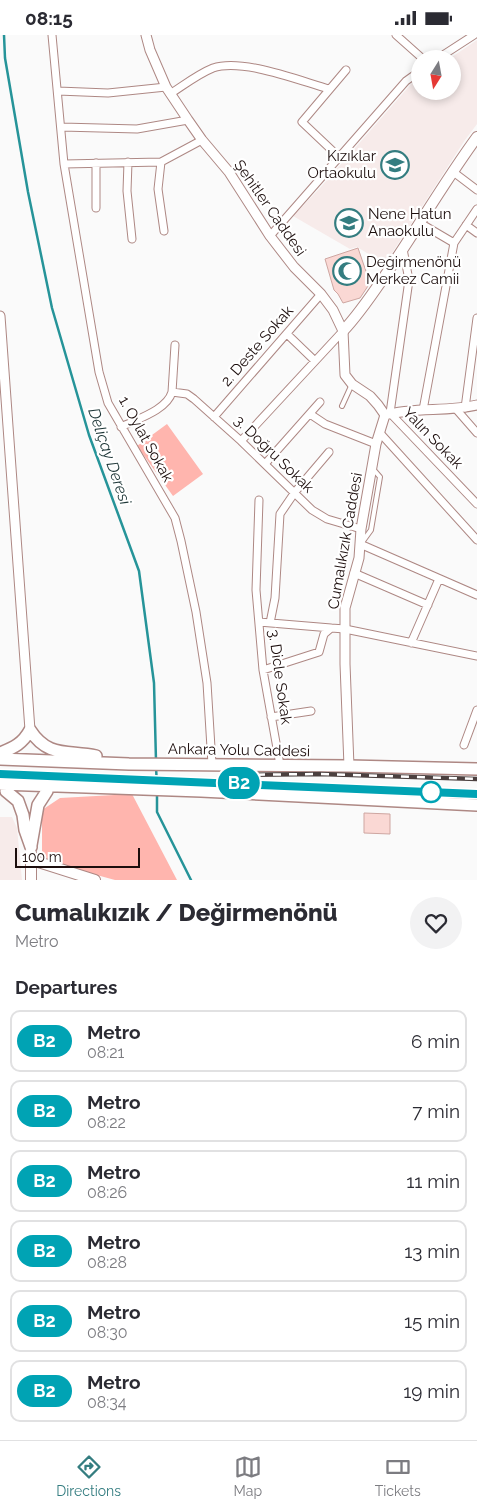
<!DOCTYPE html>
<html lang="en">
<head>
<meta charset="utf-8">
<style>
  :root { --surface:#fff; --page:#f2f2f3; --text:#2b2b33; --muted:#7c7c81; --line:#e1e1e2; --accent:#347d80 }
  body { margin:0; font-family:Raleway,sans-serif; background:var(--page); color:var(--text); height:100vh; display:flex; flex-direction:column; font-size:19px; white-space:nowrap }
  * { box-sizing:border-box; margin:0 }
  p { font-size:16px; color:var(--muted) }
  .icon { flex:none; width:28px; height:28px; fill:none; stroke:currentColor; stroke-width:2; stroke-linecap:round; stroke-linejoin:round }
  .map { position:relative; height:845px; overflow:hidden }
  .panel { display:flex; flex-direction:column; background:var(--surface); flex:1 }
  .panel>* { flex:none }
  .badge { padding:0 10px; border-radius:16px; font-size:18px; line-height:32px }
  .needle { width:32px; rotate:191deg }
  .buttons { position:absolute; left:411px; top:15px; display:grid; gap:10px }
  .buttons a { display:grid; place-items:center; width:50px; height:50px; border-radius:50%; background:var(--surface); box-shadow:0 2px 8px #0003; font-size:25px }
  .scale { position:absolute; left:15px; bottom:12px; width:125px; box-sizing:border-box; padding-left:5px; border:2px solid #1c0e0d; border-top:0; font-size:14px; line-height:18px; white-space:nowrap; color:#1c0e0d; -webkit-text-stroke:4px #fff; paint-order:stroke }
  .map>.badge { position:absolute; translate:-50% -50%; box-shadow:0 0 0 2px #fff }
  h2 { padding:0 15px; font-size:19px; line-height:45px }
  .round { display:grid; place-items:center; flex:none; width:52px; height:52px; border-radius:26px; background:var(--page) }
  .head { display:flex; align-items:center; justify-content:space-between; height:85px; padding:0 15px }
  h1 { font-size:24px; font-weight:800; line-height:38px }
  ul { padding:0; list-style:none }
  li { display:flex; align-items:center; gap:15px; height:62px; margin:0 10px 8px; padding:0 5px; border:2px solid var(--line); border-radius:10px }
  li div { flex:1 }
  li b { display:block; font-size:19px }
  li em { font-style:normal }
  li .badge { min-width:55px; font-weight:700; text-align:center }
  .status { display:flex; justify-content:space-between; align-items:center; height:35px; padding:0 25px; background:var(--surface); direction:ltr }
  .status svg { height:14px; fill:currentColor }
  .menu { display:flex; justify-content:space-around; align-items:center; height:70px; border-top:1px solid var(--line); background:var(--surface); font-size:14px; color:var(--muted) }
  .menu a { display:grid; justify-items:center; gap:2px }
  .menu .current { color:var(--accent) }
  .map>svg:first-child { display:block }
</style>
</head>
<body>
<div class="status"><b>08:15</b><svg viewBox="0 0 49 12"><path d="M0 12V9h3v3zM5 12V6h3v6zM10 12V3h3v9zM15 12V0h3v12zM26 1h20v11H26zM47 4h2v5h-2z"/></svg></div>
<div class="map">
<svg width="477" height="845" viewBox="0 0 477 845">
  <rect width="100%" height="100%" fill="#fafafa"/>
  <path fill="#f7ebea" d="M477,5v84l-12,16 -80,124 -28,-17 -7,2 -57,-33 26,-27 93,-106 8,-6v14h32v-32h-3z
    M0,782h12l5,11 5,52h-22z"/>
  <path fill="#ffb5ae" d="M167,389l36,50 -30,22 -36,-50z
    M132,759l45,86h-62l-66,-18 -7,-8v-44l18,-12z"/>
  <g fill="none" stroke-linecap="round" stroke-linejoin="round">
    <path stroke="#269499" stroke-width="2.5" d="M4,0l1,23 23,134 24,116 37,127 50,136 15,112 2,78
      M156,732l1,19
      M157,757v20l34,68"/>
  </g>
  <path fill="#fad8d4" stroke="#cea6a1" d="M358,213l12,35 -10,15 -17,5 -5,-9 -4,-4 -9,-31z
    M364,778l26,1v20l-26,-1z"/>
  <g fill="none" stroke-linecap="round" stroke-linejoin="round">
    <defs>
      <path id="service" d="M342,371l10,-22
        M363,506l8,-11 9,-53 -7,-8"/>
      <path id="minor" d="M52,0l12,129 35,208 9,31 67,115 6,23 15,71 11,71 5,81
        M396,0l27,24
        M437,24l37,-24
        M58,56l50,2 58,-6
        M170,59c14,-9 28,-20 43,-26 30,-10 87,13 116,21
        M62,92l75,2 51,-9
        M339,122l-37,-35 44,-52
        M128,127l-1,29 5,48
        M161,127l-3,27 6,42
        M64,129l97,-2 41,-22
        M452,136l25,19
        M96,173v-45
        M420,188l34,20
        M466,190l11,8
        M270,201l136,-155 14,-10
        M403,214l6,31 -19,133 87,91
        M287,299l28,27
        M172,357l15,2 7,5 47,42 71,69 15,9 34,10
        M465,373l12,-90
        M456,374l21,24
        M423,375l31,-167 23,-34
        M310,379l15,10 51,20
        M214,382l107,-123
        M121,392c16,-8 46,-17 51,-35l3,-47
        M380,398l97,107
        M241,406l102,-110
        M265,429l55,-62
        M259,465l-3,90 7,80 17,95
        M360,509l117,51
        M354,538l74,32
        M259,587l72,6
        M270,588l5,-25 5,-84 15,-22 34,-40
        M411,608l28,-64
        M263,635l56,-18 5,-18 7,-6 14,1 132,27
        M271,682l40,-6
        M464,710l13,-35"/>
      <path id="tertiary" d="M146,0l4,15 16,37 22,33 14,20 27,32 41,64 24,31 27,27 12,16 10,21 2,44 7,9 18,12 8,9 7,10
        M0,281l30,414
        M349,731l-4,-102v-56l14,-50 2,-29 15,-85 9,-29c30,-8 62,-3 92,-10"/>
      <path id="secondary" d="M343,296c16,-17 28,-35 41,-54 32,-46 60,-95 93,-140
        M32,825l63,20
        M31,845v-27"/>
      <path id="trunk" d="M0,718c14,-5 23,-10 30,-23 18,28 38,20 66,26
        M0,724l129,5 220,2 128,3
        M0,749l201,7 276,14
        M6,756l12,10 5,14 2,15 6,17
        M31,810l7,-40 9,-14"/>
    </defs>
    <use href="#service" stroke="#ae8884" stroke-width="6"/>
    <use href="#minor" stroke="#ae8884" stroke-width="9"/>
    <use href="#tertiary" stroke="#ae8884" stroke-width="11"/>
    <use href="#secondary" stroke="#ae8884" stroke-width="12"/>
    <use href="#trunk" stroke="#ae8884" stroke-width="14"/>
    <use href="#service" stroke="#fff" stroke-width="4"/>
    <use href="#minor" stroke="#fff" stroke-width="7"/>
    <use href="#tertiary" stroke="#fff" stroke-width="9"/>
    <use href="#secondary" stroke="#fff" stroke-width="10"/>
    <use href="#trunk" stroke="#fff" stroke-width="11"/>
    <defs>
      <path id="rail" d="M0,739l477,20
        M225,740l95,-1 157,5"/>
    </defs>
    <use href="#rail" stroke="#4b403f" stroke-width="4.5"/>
    <use href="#rail" stroke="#fff" stroke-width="2.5" stroke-dasharray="8" stroke-linecap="butt"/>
  </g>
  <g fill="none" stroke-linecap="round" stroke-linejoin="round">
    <defs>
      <path id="line" d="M0,739l477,20"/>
    </defs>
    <use href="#line" stroke="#fff" stroke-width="11"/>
    <use href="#line" stroke="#00a3b4" stroke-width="8"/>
  </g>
  <defs>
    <symbol id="school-ring" viewBox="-11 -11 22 22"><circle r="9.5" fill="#fff" stroke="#347d80" stroke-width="1.5"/><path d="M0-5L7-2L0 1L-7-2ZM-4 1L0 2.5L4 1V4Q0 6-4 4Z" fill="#347d80"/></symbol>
    <symbol id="mosque-ring" viewBox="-11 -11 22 22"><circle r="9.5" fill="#fff" stroke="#347d80" stroke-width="1.5"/><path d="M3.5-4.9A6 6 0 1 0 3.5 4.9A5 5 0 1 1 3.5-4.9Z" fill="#347d80"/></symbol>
  </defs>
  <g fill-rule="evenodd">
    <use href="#school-ring" x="379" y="114" width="32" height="32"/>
    <use href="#school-ring" x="333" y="172" width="32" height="32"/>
    <use href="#mosque-ring" x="331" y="220" width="32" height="32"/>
  </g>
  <circle fill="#fff" stroke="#00a3b4" stroke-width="2.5" cx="431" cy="757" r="10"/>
  <g text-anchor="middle" stroke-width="4.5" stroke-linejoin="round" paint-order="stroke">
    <g font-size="15" fill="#1c0e0d" stroke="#fff" text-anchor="start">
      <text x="376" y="126" text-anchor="end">Kızıklar<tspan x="376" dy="17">Ortaokulu</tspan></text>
      <text x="368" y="184">Nene Hatun<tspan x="368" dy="17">Anaokulu</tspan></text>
      <text x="366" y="232">Değirmenönü<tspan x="366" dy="17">Merkez Camii</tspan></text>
    </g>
    <g font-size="15" fill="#1c0e0d" stroke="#fff">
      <text transform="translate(270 173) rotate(55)" y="5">Şehitler Caddesi</text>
      <text transform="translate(257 311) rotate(-49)" y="5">2. Deste Sokak</text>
      <text transform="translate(433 403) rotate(46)" y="5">Yalın Sokak</text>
      <text transform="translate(146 404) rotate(61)" y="5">1. Oylat Sokak</text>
      <text transform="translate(274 419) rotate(44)" y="5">3. Doğru Sokak</text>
      <text transform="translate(345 506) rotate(-80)" y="5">Cumalıkızık Caddesi</text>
      <text transform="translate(280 642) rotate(82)" y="5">3. Dicle Sokak</text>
      <text transform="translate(239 715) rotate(1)" y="5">Ankara Yolu Caddesi</text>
    </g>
    <g font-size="16" font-style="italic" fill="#1d3637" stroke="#fff">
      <text transform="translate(110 421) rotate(71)" y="6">Deliçay Deresi</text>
    </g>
  </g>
</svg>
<div class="buttons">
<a><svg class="needle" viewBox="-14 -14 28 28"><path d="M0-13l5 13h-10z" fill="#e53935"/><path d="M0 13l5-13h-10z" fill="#7c7c81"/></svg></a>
</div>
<div class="scale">100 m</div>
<b class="badge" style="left:239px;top:748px;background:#00a3b4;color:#fff">B2</b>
</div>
<section class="panel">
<div class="head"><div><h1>Cumalıkızık / Değirmenönü</h1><p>Metro</p></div><a class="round"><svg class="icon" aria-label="heart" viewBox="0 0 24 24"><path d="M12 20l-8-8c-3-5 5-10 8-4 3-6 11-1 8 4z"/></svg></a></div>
<h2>Departures</h2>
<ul>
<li><span class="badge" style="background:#00a3b4;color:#fff">B2</span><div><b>Metro</b><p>08:21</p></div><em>6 min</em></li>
<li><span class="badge" style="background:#00a3b4;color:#fff">B2</span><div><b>Metro</b><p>08:22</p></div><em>7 min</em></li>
<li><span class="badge" style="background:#00a3b4;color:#fff">B2</span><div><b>Metro</b><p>08:26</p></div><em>11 min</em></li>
<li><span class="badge" style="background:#00a3b4;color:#fff">B2</span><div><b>Metro</b><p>08:28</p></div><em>13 min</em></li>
<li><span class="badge" style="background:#00a3b4;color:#fff">B2</span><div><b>Metro</b><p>08:30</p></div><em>15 min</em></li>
<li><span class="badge" style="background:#00a3b4;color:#fff">B2</span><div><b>Metro</b><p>08:34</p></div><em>19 min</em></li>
</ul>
</section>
<nav class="menu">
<a class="current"><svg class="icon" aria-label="directions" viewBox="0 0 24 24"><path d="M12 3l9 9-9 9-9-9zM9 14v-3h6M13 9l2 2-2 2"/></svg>Directions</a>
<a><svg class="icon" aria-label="map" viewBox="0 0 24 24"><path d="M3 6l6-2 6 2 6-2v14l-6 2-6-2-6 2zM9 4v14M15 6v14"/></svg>Map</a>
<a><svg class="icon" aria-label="tickets" viewBox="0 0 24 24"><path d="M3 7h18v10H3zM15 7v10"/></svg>Tickets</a>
</nav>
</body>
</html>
